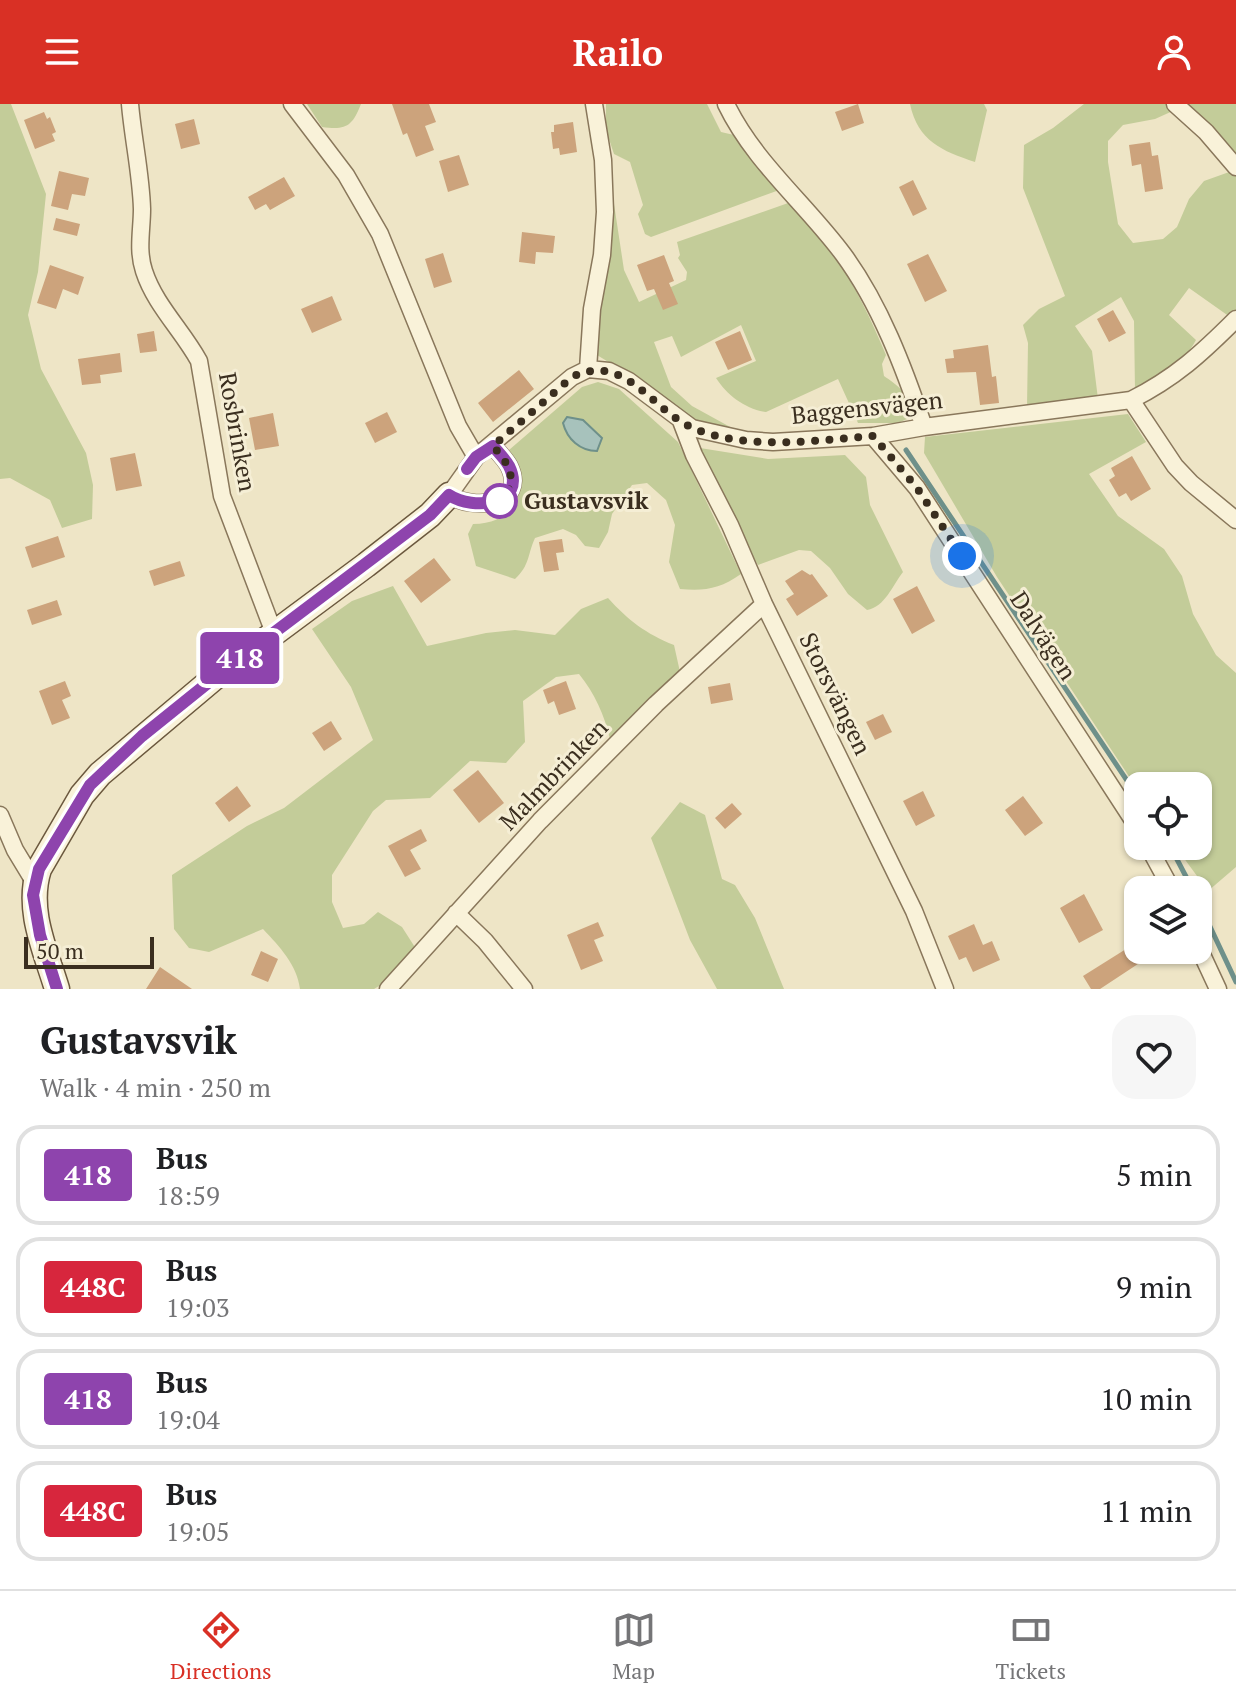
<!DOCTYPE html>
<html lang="en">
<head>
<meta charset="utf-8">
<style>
  :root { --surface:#fff; --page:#f6f6f6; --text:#202124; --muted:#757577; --line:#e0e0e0; --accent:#d93025 }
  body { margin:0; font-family:"PT Serif",serif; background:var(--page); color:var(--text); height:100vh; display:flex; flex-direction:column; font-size:30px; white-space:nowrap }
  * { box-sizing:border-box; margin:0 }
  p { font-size:26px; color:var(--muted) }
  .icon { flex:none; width:44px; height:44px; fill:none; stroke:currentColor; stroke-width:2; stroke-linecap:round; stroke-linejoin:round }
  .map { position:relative; height:885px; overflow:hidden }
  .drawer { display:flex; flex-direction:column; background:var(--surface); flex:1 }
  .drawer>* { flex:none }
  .badge { padding:0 16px; border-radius:6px; font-size:28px; line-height:52px }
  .fabs { position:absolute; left:1124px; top:668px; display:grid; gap:16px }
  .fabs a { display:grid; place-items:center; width:88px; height:88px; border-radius:16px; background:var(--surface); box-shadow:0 2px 6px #0004; font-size:40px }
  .scale { position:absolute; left:24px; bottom:20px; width:130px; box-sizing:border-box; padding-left:8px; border:4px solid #3a2e1f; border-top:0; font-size:22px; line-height:28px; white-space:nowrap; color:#3a2e1f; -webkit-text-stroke:6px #f5eed5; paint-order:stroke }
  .you { position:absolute; width:40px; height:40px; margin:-20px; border:6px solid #fff; border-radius:50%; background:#1a73e8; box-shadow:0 0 0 12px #1a73e833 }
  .map>.badge { position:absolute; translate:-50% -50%; box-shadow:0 0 0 4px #fff }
  .round { display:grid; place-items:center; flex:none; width:84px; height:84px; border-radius:24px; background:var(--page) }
  .headline { display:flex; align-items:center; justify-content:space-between; height:136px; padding:0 40px }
  h1 { font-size:38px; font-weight:700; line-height:60px }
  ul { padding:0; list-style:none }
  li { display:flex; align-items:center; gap:24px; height:100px; margin:0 16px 12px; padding:0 24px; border:4px solid var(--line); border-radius:24px }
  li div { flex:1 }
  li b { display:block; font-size:30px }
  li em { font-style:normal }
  li .badge { min-width:88px; font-weight:700; text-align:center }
  header { display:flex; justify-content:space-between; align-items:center; height:104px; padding:0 40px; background:var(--accent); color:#fff; font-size:36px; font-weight:700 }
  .tabs { display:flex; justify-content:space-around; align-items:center; height:112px; border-top:2px solid var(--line); background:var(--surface); font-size:22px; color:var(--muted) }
  .tabs a { display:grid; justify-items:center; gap:4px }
  .tabs .on { color:var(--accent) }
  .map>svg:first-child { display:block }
</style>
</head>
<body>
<header><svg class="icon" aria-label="menu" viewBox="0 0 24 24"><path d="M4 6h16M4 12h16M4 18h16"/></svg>Railo<svg class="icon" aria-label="person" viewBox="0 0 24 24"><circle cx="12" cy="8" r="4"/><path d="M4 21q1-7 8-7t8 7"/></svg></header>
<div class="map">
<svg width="1236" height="885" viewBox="0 0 1236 885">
  <rect width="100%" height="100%" fill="#eee5c6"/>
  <path fill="#c3cc99" d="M0,0h11l35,90 -8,78 -10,43 13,54 45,84 7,32 -1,34 -30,9 -12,-28 -40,-22 -10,1z
    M307,0h54c-9,23 -15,26 -39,23z
    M606,0h101l14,28 13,3 48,54 -131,48 -6,-3 -7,-20 5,-9 -13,-43 -16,-8 -8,-24z
    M910,0h74l3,6 -12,52c-33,-11 -57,-21 -65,-58z
    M1084,0h152v53l-38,-44 -23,-3 -20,9 -32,6 -15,16v21l10,62 15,19 30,-4 14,-12 12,-28 15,-18 28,-10 4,5v134l-6,7 -41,-29 -20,27 27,25c-13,25 -38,36 -61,51l-1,-70 -13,-24 -46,29 17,25 6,48 -71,8 1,-64 -5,-18 16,-16 26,-13 -42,-108 1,-43 29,-17z
    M791,98c43,41 73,100 95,153l-4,9 2,12c16,11 31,22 23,43l-9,4h-40l-20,-44 -72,33c-21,-3 -39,-17 -50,-34l40,-17 -15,-36 -60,32 -9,-21 -18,6 17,45 21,19 40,22c-17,-4 -35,-6 -50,-14 -30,-17 -55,-42 -85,-59l13,-144 4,-7 10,66 15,32 47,-22 1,-8 -9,-14 2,-3 -3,-13z
    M598,278l21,7 59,53 63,132c-21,15 -36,17 -61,15l-11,-27 6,-37 -9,-25 -19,-17 -15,2 -20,29 -4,18 -9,16 -14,-2 -9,-11 -13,-6 -28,9c-8,18 -5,27 -20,41l-39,-13 -8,-32 5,-10c47,0 49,-39 36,-74l73,-63z
    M1128,310l18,28 -57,32 29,42 46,33 18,27 11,38 23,41 20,18v194l-28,24 -33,-45h23v-60h-60v4l-141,-213 -73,-124 1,-16z
    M700,344l68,11 77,-4 21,22 4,28 33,67c-11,14 -18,35 -36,38l-19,-16 -18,-26 -19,-17 -12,-1 -41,15 -12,-19z
    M393,482l34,60 59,-13 29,-3 40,5 26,-26 27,-11c20,22 38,36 66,47l6,27 -70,67c-6,-25 -15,-45 -31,-65l-23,3 -33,24 2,41 -19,21 -36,-2 -40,37 -44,2 -13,11 -41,64v27l11,26 21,-4 14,-12 24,15 16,25 -34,31 -10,6h-74c-3,-24 -20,-42 -37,-60l-54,23 -20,-4 -15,-19 -2,-54 75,-49 37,-18 89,-68 -22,-53 -39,-58 40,-28z
    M680,698l25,13 17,64 13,6 20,33 29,71h-67l-27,-49 -39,-102z"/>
  <path fill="#a7c2bc" stroke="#6e908a" stroke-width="2" d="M567,313l16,3 19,18 -5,13c-17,0 -30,-12 -34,-28z"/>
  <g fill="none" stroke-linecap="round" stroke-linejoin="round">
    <path stroke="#6e908a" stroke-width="5" d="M906,346l232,347
      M1170,742l23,44
      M1198,797l38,81"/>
  </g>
  <path fill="#cca37c" d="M392,0h37l7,18 -11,4 9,24 -18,7 -9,-24 -4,2z
    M858,0l6,19 -22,8 -7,-19z
    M44,8l3,7 3,-2 6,15 -4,2 3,7 -20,8 -11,-29z
    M194,15l6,25 -19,5 -6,-25z
    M573,18l4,30 -17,3 -1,-7 -6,1 -2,-17h3v-7z
    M1150,38l2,14 6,-1 5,34 -18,3 -4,-28 -9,2 -3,-21z
    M459,51l10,30 -21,7 -9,-31z
    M59,67l30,7 -4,18 -13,-2 -4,16 -17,-4z
    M284,73l11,19 -25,14 -4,-6 -11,6 -7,-13z
    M913,76l14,29 -14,7 -14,-29z
    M56,114l24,6 -3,12 -24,-6z
    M522,128l33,4 -2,17 -17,-1 -1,12 -16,-2z
    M443,149l9,29 -18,6 -9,-29z
    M928,150l19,37 -22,11 -18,-38z
    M664,151l10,26 -5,2 9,21 -15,6 -9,-21 -7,2 -10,-26z
    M50,161l34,12 -6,18 -15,-6 -7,20 -19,-6z
    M332,192l10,24 -30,13 -11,-24z
    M1113,206l13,23 -17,9 -12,-23z
    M154,227l3,20 -17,2 -3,-19z
    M740,227l12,29 -24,10 -13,-28z
    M988,241l4,32 4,-1 3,27 -19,2 -4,-33 -29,1 -2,-14 9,-1 -1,-8z
    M120,249l2,19 -22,3 1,8 -19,2 -4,-26z
    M519,266l15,19 -41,33 -15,-19z
    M387,308l10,20 -22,11 -10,-20z
    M273,309l6,33 -24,4 -6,-32z
    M135,349l7,33 -26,5 -6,-33z
    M1132,352l19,33 -20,12 -5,-8 -7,4 -10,-17 6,-4 -4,-8z
    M58,432l7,21 -33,11 -7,-21z
    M562,435l2,13 -8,1 3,17 -15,2 -5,-30z
    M434,454l17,22 -30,23 -17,-22z
    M180,457l5,15 -31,10 -5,-15z
    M802,466l8,5 2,-1 16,22 -31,20 -11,-17 8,-5 -9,-13z
    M917,482l18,35 -23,13 -19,-35z
    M57,496l5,15 -30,10 -5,-15z
    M65,577l6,15 -9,4 8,18 -18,7 -13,-34z
    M566,577l10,28 -17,6 -5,-14 -6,3 -5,-14z
    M730,579l3,17 -22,4 -3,-17z
    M883,610l9,18 -17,8 -9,-18z
    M331,617l11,18 -18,12 -12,-18z
    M478,666l26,33 -25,20 -26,-33z
    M237,682l14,20 -22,16 -14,-19z
    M923,687l12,25 -19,10 -13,-25z
    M1023,692l20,27 -18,13 -20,-26z
    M732,699l10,11 -17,15 -10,-11z
    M421,725l6,12 -17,9 11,19 -16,8 -17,-31z
    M1084,790l19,36 -24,13 -19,-35z
    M598,818l6,14 -10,4 9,21 -22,9 -14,-35z
    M974,820l9,21 9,-4 8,19 -27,12 -7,-15 -7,3 -11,-24z
    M1134,840l10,16 -44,29h-9l-8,-13z
    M261,847l17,8 -10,23 -17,-7z
    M160,863l32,22h-46z"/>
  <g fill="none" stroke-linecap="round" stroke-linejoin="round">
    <defs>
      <path id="street" d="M130,0c3,35 11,70 12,105 0,21 -5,41 2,62 11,34 38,59 55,90l23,135 52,137
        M292,0l54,71 34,59 78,192 18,31
        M726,0c28,58 79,99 117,150 37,50 61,114 81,173
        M1175,0l31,28 30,35
        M588,265l4,-60 10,-54 3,-43 -2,-52 -9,-56
        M1131,296c44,-22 71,-47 105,-81
        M681,317l13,34 36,70 34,79 150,307 31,78
        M873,332l44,52 221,340
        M493,342c5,6 12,13 16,20 19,39 -36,45 -60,29l27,-38 96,-80 16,-8 21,2 20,10 63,47 54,12 27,2 100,-6 51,-9 207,-27 44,66 16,17 45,37
        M0,711l15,35 20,33
        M1148,742l24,44
        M456,809l29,28 39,48
        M1198,842l20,43
        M388,885l152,-168 116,-117 108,-100"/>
      <path id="secondary" d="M57,885c-12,-40 -31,-79 -18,-120l43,-74 18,-21 114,-96 152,-113 64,-50 19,-20"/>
    </defs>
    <use href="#street" stroke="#89775b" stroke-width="19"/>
    <use href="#secondary" stroke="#6b583e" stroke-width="27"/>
    <use href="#street" stroke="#f9f2d9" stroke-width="16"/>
    <use href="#secondary" stroke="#f9f2d9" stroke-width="24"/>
  </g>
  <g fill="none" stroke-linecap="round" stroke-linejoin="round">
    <defs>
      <path id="line" d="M57,885l-17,-54 -7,-40 6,-26 51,-84 52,-49 72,-58 216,-163 19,-20c24,16 79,10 60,-29 -4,-7 -11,-14 -16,-20l-17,11 -9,12"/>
    </defs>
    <use href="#line" stroke="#fff" stroke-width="18"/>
    <use href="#line" stroke="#8e44ad" stroke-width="12"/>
    <path stroke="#3a2e1f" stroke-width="8" stroke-dasharray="0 14.4" d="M500,397c20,-20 9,-37 -7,-55l79,-69c54,-26 79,34 123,52 54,22 121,11 178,7l44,52 45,68"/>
  </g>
  <circle fill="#fff" stroke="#8e44ad" stroke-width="4" cx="500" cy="397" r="16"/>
  <g text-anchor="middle" stroke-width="6" stroke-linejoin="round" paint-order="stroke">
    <g font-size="24" fill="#3a2e1f" stroke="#f5eed5">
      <text transform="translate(867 304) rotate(-6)" y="8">Baggensvägen</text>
      <text transform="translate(237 328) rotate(80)" y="8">Rosbrinken</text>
      <text transform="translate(1043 532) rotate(57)" y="8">Dalvägen</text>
      <text transform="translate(835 590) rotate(64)" y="8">Storsvängen</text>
      <text transform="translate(554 671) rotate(-46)" y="8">Malmbrinken</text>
    </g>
    <g font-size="24" font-weight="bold" fill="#3a2e1f" stroke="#f5eed5" text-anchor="start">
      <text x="524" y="405">Gustavsvik</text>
    </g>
  </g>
</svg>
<div class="fabs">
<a><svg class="icon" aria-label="locate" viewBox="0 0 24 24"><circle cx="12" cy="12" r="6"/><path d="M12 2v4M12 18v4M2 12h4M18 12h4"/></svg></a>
<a><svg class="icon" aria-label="layers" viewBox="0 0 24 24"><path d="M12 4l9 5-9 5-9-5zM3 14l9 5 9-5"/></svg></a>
</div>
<div class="scale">50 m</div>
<div class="you" style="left:962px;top:452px"></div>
<b class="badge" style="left:240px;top:554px;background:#8e44ad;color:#fff">418</b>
</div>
<section class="drawer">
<div class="headline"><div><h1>Gustavsvik</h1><p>Walk · 4 min · 250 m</p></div><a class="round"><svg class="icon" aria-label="heart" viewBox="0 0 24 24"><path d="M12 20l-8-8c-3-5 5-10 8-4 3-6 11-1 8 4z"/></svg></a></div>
<ul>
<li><span class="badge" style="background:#8e44ad;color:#fff">418</span><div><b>Bus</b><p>18:59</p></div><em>5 min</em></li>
<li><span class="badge" style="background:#d7263d;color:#fff">448C</span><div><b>Bus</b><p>19:03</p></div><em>9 min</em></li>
<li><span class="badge" style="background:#8e44ad;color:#fff">418</span><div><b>Bus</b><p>19:04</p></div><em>10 min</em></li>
<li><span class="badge" style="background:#d7263d;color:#fff">448C</span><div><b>Bus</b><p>19:05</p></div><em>11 min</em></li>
</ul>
</section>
<nav class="tabs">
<a class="on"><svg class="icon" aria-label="directions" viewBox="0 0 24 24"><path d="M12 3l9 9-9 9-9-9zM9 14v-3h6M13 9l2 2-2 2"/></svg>Directions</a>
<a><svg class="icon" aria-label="map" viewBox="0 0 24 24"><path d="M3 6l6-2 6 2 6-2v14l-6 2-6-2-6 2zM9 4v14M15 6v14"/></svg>Map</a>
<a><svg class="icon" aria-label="tickets" viewBox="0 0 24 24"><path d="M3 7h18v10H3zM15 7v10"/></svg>Tickets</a>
</nav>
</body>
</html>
